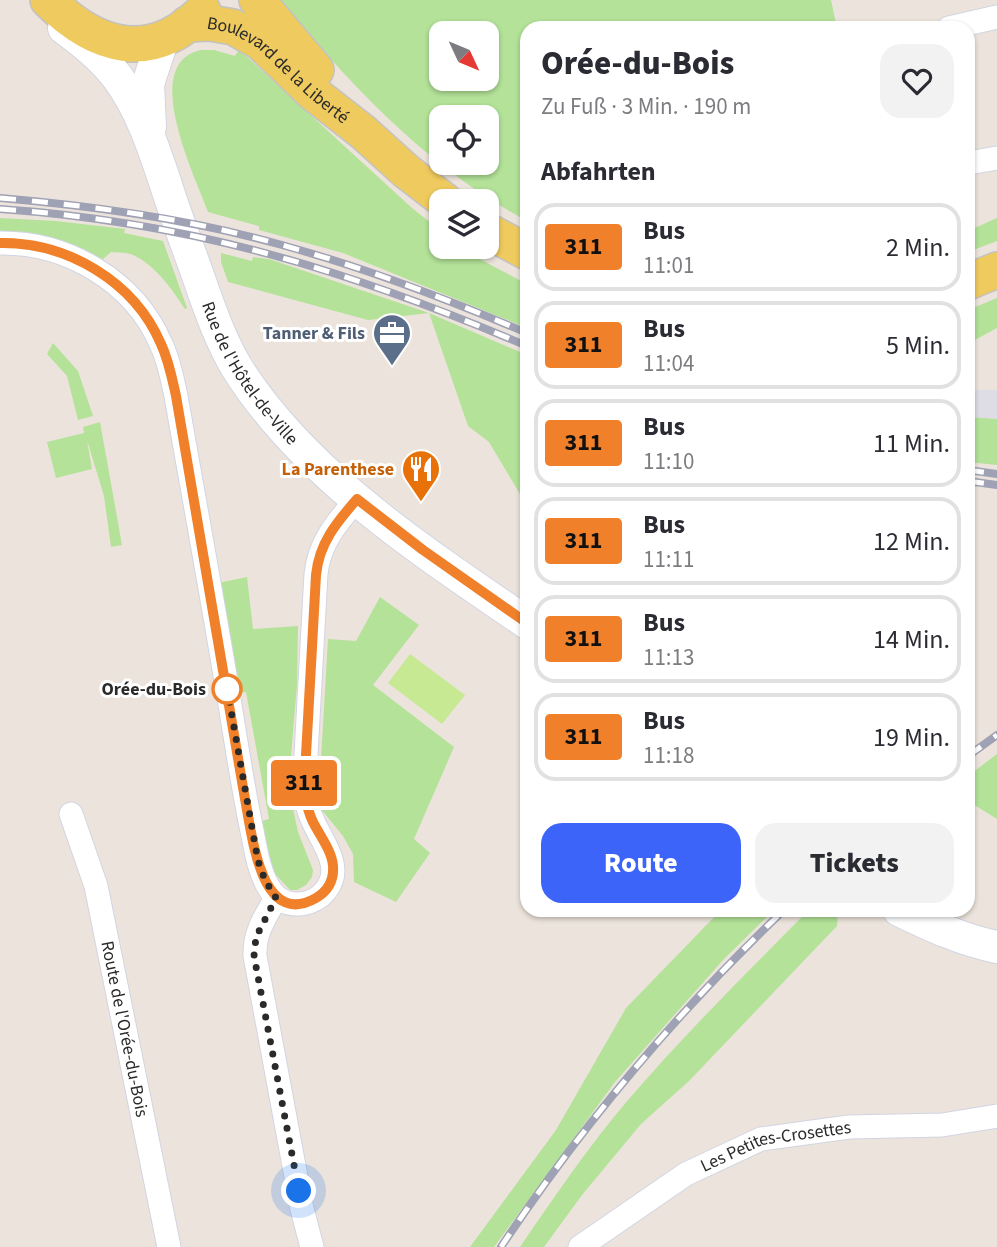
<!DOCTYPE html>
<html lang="de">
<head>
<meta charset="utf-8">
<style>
  :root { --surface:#fff; --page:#f2f2f3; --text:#2b2b33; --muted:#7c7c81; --line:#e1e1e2; --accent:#3d64f8 }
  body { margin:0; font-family:"Source Sans 3",sans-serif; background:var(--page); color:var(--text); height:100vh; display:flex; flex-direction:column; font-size:26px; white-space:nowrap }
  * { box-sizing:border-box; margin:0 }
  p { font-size:23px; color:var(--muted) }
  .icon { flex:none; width:38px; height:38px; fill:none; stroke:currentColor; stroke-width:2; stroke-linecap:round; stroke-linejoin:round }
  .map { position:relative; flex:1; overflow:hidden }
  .drawer { position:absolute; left:520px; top:21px; width:455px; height:896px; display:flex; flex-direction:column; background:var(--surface); border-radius:21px; box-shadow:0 2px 5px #0004 }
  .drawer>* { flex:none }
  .badge { padding:0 14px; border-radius:5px; font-size:24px; line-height:46px }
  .needle { width:46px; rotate:134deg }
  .tools { position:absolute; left:429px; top:21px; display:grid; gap:14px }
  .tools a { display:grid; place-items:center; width:70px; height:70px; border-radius:14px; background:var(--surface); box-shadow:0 2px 5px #0004; font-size:35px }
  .you { position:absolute; width:35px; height:35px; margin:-18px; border:5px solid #fff; border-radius:50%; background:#1a73e8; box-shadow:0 0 0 10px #1a73e833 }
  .map>.badge { position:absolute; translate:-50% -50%; box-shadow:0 0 0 4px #fff }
  h2 { padding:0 21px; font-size:26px; line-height:63px }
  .round { display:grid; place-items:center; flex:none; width:74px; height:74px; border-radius:21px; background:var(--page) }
  .overview { display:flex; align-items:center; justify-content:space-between; height:119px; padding:0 21px }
  h1 { font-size:33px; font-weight:800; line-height:52px }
  .cta { display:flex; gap:14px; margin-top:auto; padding:14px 21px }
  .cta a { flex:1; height:80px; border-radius:21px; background:var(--accent); color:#fff; font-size:28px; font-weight:800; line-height:80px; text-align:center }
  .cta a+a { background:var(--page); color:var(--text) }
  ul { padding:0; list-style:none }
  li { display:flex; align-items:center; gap:21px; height:88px; margin:0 14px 10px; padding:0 7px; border:4px solid var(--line); border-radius:21px }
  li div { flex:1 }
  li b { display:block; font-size:26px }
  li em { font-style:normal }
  li .badge { min-width:77px; font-weight:700; text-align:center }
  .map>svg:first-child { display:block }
</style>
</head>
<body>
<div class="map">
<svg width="997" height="1247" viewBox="0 0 997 1247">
  <rect width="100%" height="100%" fill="#ece4dc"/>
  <path fill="#dedce4" d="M968,390h29v29l-29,-2z"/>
  <path fill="#b3e298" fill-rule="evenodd" d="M280,0h551l6,28h-310v193c-99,-53 -176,-135 -247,-221zM441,33h45v46h-45zM441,117h45v46h-45z
    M201,50h13l21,6 3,-5 6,3 168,154 29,23v16h20l11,8 55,29v44l-184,-75 -84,-23v-4l-51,-14c-13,-36 -69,-149 -7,-162z
    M0,218l56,3 69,8 -1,4 39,8 24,67 -2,1c-13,-20 -30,-44 -52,-54 -6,-3 -15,-2 -22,-3l-9,8c-38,-20 -60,-22 -102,-27z
    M997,218v23l-29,11v-21z
    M221,253l31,8 1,-4 16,2 160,54 98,42v151l-38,-64 -21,-16 -39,-113 -61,7 -140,-38 -7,-20z
    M997,298v30l-24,13 -5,13v-44z
    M53,343l25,28 15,45 -15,4 -11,-44 -20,-22z
    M968,417l29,2v46l-29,-3z
    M100,422l22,123 -11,2 -7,-51 -17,-56 5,29 -36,9 -9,-36 37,-9 -1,-6z
    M247,577l6,52 45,-3 -1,58 -6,72 1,48 6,28 15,38 -1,7 -6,8 -9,5h-7l-15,-16 -16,-52 10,-3 -23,-127 -13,2 -15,-111z
    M380,597l39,28 -46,60 81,62 -40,92 16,14 -34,49 -42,-20 -1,-28 -10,-18 -22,-27 -1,-32 8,-138 28,2z
    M997,754v65l-29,-18v-25z
    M721,910h53l-51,50 -108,122 -121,165h-24l86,-117 70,-122z
    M809,910h29l-1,16 -148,155 -48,43 -59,71 -38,52h-24c34,-50 69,-101 108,-147 57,-66 119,-128 181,-190z"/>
  <path fill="#c7e994" d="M410,654l55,41 -23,29 -54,-41z"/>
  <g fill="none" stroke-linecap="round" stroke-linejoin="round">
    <defs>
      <g id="minor">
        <path d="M949,28l48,-11"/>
        <path d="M968,163l29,-5"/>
        <path d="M0,243c67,-1 134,38 161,101 8,16 11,34 15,52 18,103 37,206 54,309 7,42 13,84 22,126 4,20 7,43 19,60 14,19 42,16 55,-1 18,-23 -4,-48 -13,-69 -5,-10 -7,-19 -9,-30l12,-217c3,-31 21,-52 41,-75"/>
        <path id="s1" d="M71,814l25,72 73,361"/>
        <path d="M276,898c-11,19 -22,35 -21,58l47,253 10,38"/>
        <path id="s2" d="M580,1247l106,-73 75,-35 88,-12 93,-2 55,-9"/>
      </g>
      <g id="secondary">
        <path id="s3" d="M64,28c20,15 39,30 54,50 23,31 36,71 48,107 9,29 20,57 30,85 12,34 23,68 41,98 68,108 187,184 290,255"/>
        <path d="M150,127l-2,-43 15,-46"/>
        <path d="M899,910c31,15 63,30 98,37"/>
      </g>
      <g id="primary">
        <path d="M48,0c48,48 103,64 155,11"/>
        <path d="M257,0l59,70"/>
        <path id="s4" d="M187,24l23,-1 23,4 27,15 53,51 50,39 43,39 39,30"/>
        <path d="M486,230l41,22"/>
        <path d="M968,282l29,-12"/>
      </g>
    </defs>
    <use href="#minor" stroke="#d1d5e2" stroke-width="25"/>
    <use href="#secondary" stroke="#d1d5e2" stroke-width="34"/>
    <use href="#primary" stroke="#c3c3c3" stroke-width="38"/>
    <use href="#minor" stroke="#fff" stroke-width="23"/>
    <use href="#secondary" stroke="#fff" stroke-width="32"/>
    <use href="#primary" stroke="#efca5e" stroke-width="35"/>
    <defs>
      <path id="rail" d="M0,198c96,8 190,21 282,47 84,23 165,54 245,88
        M0,209c192,13 351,62 527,137
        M968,470l29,4
        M968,481l29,4
        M968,756l29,-21
        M501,1247c82,-123 177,-236 283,-337"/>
    </defs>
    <use href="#rail" stroke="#9fa2b4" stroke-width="8"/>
    <use href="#rail" stroke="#fff" stroke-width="5" stroke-dasharray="16" stroke-linecap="butt"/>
  </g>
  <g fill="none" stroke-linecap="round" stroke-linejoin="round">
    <defs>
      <path id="line" d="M0,243c67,-1 134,38 161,101 8,17 11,34 15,52l69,403c7,34 15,131 71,99 12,-7 18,-18 17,-32 -1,-15 -13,-30 -20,-44 -5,-10 -7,-20 -9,-31l12,-216c3,-32 21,-53 41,-76l66,51 104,73"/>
    </defs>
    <use href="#line" stroke="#fff" stroke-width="16"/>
    <use href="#line" stroke="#f0802a" stroke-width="10"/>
    <path stroke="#2a2a2a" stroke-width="7" stroke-dasharray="0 12.6" d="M227,689l-2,-12 33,184 7,19 11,18 -20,39 -2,19 45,235"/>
  </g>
  <defs>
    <symbol id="office-pin" viewBox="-11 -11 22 30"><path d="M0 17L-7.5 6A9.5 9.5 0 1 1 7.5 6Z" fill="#5c6f8a" stroke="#fff"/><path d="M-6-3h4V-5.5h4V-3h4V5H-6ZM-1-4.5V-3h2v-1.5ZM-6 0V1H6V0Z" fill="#fff"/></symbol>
    <symbol id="restaurant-pin" viewBox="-11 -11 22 30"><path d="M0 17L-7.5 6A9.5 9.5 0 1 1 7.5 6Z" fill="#e8710a" stroke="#fff"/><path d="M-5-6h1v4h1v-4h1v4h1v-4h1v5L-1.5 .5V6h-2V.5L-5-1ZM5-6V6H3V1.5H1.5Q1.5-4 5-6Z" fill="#fff"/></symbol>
  </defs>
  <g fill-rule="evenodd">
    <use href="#office-pin" x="370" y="311" width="44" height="60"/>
    <use href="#restaurant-pin" x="399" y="447" width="44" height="60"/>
  </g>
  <circle fill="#fff" stroke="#f0802a" stroke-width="3.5" cx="227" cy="689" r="14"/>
  <g text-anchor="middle" stroke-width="6" stroke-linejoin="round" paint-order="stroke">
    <g font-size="18" fill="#2a2a2a" stroke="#fff">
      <text dy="6" stroke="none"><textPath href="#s4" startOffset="107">Boulevard de la Liberté</textPath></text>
      <text dy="6" stroke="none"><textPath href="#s3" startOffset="399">Rue de l'Hôtel-de-Ville</textPath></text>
      <text dy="6" stroke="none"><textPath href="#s1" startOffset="222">Route de l'Orée-du-Bois</textPath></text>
      <text dy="6" stroke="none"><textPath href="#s2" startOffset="224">Les Petites-Crosettes</textPath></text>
    </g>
    <g font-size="18" font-weight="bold" fill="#4e5e75" stroke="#fff" text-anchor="end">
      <text x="365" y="339">Tanner &amp; Fils</text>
    </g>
    <g font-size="18" font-weight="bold" fill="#c56008" stroke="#fff" text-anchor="end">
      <text x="394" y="475">La Parenthese</text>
    </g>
    <g font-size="18" font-weight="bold" fill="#2a2a2a" stroke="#fff" text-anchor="end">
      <text x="206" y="695">Orée-du-Bois</text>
    </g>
  </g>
</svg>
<div class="tools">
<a><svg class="needle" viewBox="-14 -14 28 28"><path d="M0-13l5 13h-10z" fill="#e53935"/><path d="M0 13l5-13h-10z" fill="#7c7c81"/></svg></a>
<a><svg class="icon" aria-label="locate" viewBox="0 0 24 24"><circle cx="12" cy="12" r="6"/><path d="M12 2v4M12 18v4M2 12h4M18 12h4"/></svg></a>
<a><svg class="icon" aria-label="layers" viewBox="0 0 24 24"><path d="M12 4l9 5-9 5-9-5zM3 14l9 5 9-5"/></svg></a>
</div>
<div class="you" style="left:299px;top:1191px"></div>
<b class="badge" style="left:304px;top:783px;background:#f0802a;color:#111">311</b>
<section class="drawer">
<div class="overview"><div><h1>Orée-du-Bois</h1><p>Zu Fuß · 3 Min. · 190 m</p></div><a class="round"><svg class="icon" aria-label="heart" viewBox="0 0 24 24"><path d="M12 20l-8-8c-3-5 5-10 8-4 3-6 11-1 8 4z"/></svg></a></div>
<h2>Abfahrten</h2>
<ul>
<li><span class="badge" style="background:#f0802a;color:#111">311</span><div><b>Bus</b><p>11:01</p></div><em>2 Min.</em></li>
<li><span class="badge" style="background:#f0802a;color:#111">311</span><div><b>Bus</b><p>11:04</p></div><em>5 Min.</em></li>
<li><span class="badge" style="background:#f0802a;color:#111">311</span><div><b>Bus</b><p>11:10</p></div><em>11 Min.</em></li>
<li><span class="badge" style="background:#f0802a;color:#111">311</span><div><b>Bus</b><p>11:11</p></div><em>12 Min.</em></li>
<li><span class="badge" style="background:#f0802a;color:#111">311</span><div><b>Bus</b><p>11:13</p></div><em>14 Min.</em></li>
<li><span class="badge" style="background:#f0802a;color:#111">311</span><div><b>Bus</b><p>11:18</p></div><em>19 Min.</em></li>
</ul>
<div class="cta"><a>Route</a><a>Tickets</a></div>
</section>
</div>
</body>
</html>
